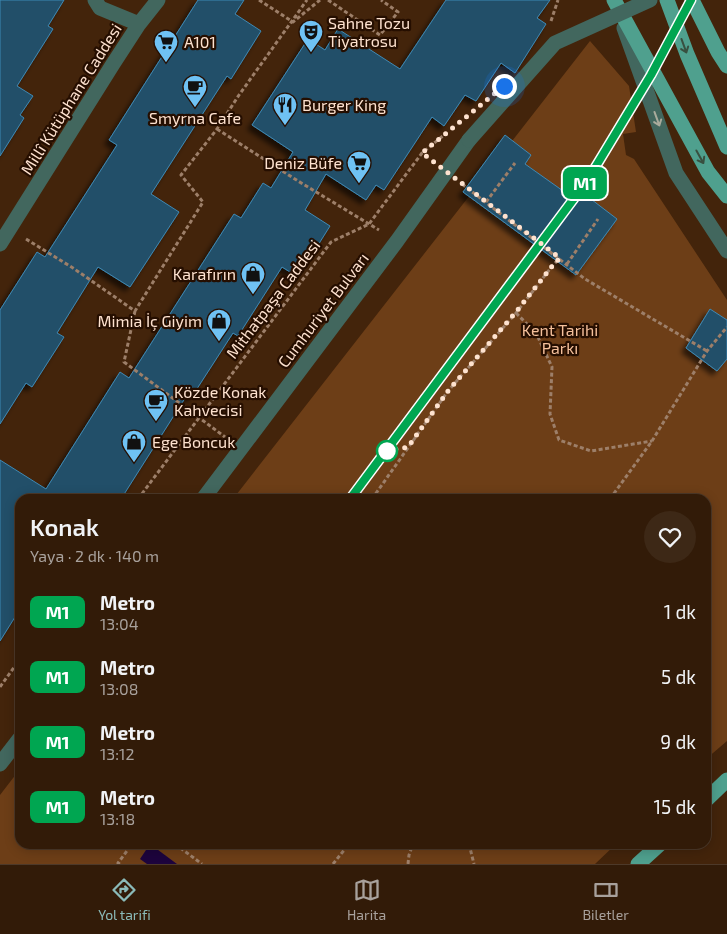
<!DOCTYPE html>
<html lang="tr">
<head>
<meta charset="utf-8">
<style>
  :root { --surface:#321b08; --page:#3d2816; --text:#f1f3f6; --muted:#a8a19c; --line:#4d3929; --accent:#8bbbb9 }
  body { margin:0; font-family:"Exo 2",sans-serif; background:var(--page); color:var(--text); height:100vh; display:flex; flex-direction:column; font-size:19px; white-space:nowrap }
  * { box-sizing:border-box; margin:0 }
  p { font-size:16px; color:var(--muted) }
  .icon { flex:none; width:28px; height:28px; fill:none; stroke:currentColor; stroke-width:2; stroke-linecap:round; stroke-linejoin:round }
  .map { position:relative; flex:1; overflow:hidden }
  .sheet { position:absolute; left:15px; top:494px; width:696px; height:355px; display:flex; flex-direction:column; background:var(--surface); border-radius:15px; box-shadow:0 2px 12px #0003,0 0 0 1px var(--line) }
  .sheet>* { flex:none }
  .badge { padding:0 10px; border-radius:8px; font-size:18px; line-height:32px }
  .you { position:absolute; width:25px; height:25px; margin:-12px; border:4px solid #fff; border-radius:50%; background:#1a73e8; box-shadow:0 0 0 8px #1a73e833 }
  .map>.badge { position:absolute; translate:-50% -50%; box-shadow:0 0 0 2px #fff }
  .round { display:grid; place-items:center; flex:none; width:52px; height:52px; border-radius:26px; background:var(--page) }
  .summary { display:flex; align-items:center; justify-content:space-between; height:85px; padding:0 15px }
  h1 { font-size:24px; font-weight:600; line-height:38px }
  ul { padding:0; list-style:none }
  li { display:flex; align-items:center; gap:15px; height:65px; padding:0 15px }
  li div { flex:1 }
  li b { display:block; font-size:19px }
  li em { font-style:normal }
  li .badge { min-width:55px; font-weight:700; text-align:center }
  .tab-bar { display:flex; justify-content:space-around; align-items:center; height:70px; border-top:1px solid var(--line); background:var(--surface); font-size:14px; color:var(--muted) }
  .tab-bar a { display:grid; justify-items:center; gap:2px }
  .tab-bar .selected { color:var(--accent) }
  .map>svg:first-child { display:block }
</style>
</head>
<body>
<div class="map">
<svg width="727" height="864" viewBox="0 0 727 864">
  <defs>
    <filter id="shadow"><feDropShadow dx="-4.5" dy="4.5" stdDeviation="2.5" flood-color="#0009"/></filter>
  </defs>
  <rect width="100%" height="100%" fill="#43240b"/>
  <path fill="#6d3e17" d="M590,41l39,45 7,46 -13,2 3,21 8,4 93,141v441l-21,18v-260h-473z
    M20,769v75h596l-21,20h-595v-69z"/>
  <path fill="#1d043d" d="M150,844l27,20h-30l-7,-5z"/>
  <path fill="#214f69" stroke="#3e89b5" filter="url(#shadow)" d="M0,0h64l-16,26 5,3 -36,57 16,10 -13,19 4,3 -24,38z
    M198,0h46l-9,14 26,17 -30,48 -4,-3 -76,118 28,18 -49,75 -32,-20 -41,66 7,4 -32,50 -6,-4 -26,41v-114l37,-58 8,5 72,-112 -8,-5z
    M446,0h104l-13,18 9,6 -31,49 -14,-10 -25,38 -11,-6 -21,31 -12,-9 -48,73 -8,-5 -10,15 -40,-26 -21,36 25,16 -32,51 -16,-10 -44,69 -5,-3 -42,65 -4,-3 -66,104h-101v110l-20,32v-181l46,29 74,-117 9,6 105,-164 7,4 22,-35 8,5 22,-36 -41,-27 56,-86 17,11 13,-21 62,40z
    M505,135l26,20 -6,9 48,34 6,-8 38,29 -41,56 -113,-83z
    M710,309l17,11v39l-10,12 -31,-23z"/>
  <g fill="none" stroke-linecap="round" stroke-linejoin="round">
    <path stroke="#9d7f69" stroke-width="3" stroke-dasharray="4 2.5" stroke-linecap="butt" d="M259,0l34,22 27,-22
      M328,0l52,35 18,-23 -17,-12
      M551,21l7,-21
      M217,129l81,52 81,49
      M462,184l123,95 122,72
      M486,202l29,-39
      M26,239l47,29 62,43 68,-109 -22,-27 36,-46 22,-34 68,-95
      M567,264l31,-45
      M135,311l-11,51 101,75
      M516,313l20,20 16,34 -2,47 9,26 32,11 61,-10
      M138,499l193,-257 38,-18 53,-71 22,-18
      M372,499l76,-108 68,-78 37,-48 7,-7
      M610,499l42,-58 55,-90 20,-24
      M0,687l20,-28
      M175,844l27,20
      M469,844l5,20
      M120,864l-2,-1 14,-19
      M333,864l16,-20
      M408,864l1,-9 4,-11"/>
    <path stroke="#42675e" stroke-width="15" d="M95,0l5,8 39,16
      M624,28l52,145 51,78
      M0,244l113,-180 26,-40 19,-24
      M203,499l194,-258 72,-101
      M0,764l20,-26"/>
    <path stroke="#4fa08e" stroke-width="15" d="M614,0l94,172 19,24
      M667,0l20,54 40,93
      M692,0l26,52 9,14
      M706,800l21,-20
      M638,864l22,-20"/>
    <path stroke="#42675e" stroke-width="15" d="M469,140l86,-97 95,-43"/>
  </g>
  <defs><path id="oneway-shaft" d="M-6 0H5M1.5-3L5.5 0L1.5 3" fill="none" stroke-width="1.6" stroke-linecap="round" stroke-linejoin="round" transform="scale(1.25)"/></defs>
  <g stroke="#385040">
    <use href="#oneway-shaft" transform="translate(684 46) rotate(70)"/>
    <use href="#oneway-shaft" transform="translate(700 157) rotate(61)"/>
  </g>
  <use stroke="#a9ab9c" href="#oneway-shaft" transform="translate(657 119) rotate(70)"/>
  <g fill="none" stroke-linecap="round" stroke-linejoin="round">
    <defs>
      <path id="line" d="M350,499l237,-318 64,-106 40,-75"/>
    </defs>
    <use href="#line" stroke="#fff" stroke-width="11"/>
    <use href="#line" stroke="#00a651" stroke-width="8"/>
    <path stroke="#fee2cf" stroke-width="5" stroke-dasharray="0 9" d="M387,451l21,-4 40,-56 68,-79 37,-47 7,-7 -138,-105 82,-67"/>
  </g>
  <defs>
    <symbol id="theatre-pin" viewBox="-11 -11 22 30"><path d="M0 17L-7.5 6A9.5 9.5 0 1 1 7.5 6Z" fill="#6fc2f4" stroke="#250e00"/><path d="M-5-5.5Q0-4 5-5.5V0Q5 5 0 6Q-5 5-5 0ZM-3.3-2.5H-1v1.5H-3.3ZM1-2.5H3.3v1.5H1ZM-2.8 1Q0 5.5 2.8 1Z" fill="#111"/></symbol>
    <symbol id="supermarket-pin" viewBox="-11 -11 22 30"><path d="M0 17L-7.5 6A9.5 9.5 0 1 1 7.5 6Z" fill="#6fc2f4" stroke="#250e00"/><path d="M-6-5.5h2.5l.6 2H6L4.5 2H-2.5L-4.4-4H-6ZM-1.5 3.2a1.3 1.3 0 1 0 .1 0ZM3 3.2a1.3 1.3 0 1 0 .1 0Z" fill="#111"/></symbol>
    <symbol id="cafe-pin" viewBox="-11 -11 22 30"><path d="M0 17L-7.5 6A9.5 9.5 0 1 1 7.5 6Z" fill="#6fc2f4" stroke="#250e00"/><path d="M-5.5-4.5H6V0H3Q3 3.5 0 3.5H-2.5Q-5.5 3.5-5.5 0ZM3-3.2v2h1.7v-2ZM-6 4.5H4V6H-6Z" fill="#111"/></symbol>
    <symbol id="restaurant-pin" viewBox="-11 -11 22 30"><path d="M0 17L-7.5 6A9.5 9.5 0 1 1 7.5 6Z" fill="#6fc2f4" stroke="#250e00"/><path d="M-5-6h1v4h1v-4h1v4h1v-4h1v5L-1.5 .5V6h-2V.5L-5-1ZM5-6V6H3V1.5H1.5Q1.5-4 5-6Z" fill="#111"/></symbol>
    <symbol id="shop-pin" viewBox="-11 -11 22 30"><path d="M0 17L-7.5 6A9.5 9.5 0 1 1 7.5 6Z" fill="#6fc2f4" stroke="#250e00"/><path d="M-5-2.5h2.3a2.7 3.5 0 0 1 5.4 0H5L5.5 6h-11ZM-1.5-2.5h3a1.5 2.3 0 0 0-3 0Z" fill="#111"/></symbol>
  </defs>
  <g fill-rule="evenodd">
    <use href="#theatre-pin" x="297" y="18" width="28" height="38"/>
    <use href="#supermarket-pin" x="152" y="28" width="28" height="38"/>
    <use href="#cafe-pin" x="181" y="73" width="28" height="38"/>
    <use href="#restaurant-pin" x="271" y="91" width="28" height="38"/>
    <use href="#supermarket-pin" x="345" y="149" width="28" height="38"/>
    <use href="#shop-pin" x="239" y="260" width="28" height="38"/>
    <use href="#shop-pin" x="205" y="307" width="28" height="38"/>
    <use href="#cafe-pin" x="142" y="387" width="28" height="38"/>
    <use href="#shop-pin" x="120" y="428" width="28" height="38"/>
  </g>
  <circle fill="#fff" stroke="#00a651" stroke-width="2.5" cx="387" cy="451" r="10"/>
  <g text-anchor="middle" stroke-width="4.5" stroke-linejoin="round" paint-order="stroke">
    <g font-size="16" fill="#fee2cf" stroke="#250e00" text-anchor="start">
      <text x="328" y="29">Sahne Tozu<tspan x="328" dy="18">Tiyatrosu</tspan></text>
      <text x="184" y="48">A101</text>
      <text x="302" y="111">Burger King</text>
      <text x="195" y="124" text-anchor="middle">Smyrna Cafe</text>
      <text x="342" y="169" text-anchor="end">Deniz Büfe</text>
      <text x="236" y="280" text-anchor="end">Karafırın</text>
      <text x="202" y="327" text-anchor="end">Mimia İç Giyim</text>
      <text x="174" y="398">Közde Konak<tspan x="174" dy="18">Kahvecisi</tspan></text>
      <text x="152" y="448">Ege Boncuk</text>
    </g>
    <g font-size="16" fill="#fee2cf" stroke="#250e00">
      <text transform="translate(71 99) rotate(-58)" y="6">Millî Kütüphane Caddesi</text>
      <text transform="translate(273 299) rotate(-53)" y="6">Mithatpaşa Caddesi</text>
      <text transform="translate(323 310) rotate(-53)" y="6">Cumhuriyet Bulvarı</text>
    </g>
    <g font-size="16" fill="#f5c09b" stroke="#250e00">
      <text x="560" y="336">Kent Tarihi<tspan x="560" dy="18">Parkı</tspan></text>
    </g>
  </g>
</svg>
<div class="you" style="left:504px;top:86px"></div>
<b class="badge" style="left:585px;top:183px;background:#00a651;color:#fff">M1</b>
<section class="sheet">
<div class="summary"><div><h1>Konak</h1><p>Yaya · 2 dk · 140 m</p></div><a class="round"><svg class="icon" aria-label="heart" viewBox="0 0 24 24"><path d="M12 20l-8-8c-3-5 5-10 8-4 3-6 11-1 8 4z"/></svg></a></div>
<ul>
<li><span class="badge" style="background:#00a651;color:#fff">M1</span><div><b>Metro</b><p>13:04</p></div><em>1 dk</em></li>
<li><span class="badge" style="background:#00a651;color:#fff">M1</span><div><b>Metro</b><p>13:08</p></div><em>5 dk</em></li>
<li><span class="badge" style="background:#00a651;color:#fff">M1</span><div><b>Metro</b><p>13:12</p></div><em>9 dk</em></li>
<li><span class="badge" style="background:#00a651;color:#fff">M1</span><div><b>Metro</b><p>13:18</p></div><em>15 dk</em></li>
</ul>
</section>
</div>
<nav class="tab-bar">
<a class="selected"><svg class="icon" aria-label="directions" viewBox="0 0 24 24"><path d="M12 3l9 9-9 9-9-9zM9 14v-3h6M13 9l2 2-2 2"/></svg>Yol tarifi</a>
<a><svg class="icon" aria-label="map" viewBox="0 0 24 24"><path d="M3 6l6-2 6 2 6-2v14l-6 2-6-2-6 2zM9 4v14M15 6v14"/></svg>Harita</a>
<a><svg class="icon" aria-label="tickets" viewBox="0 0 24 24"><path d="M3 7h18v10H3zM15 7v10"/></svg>Biletler</a>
</nav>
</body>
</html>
